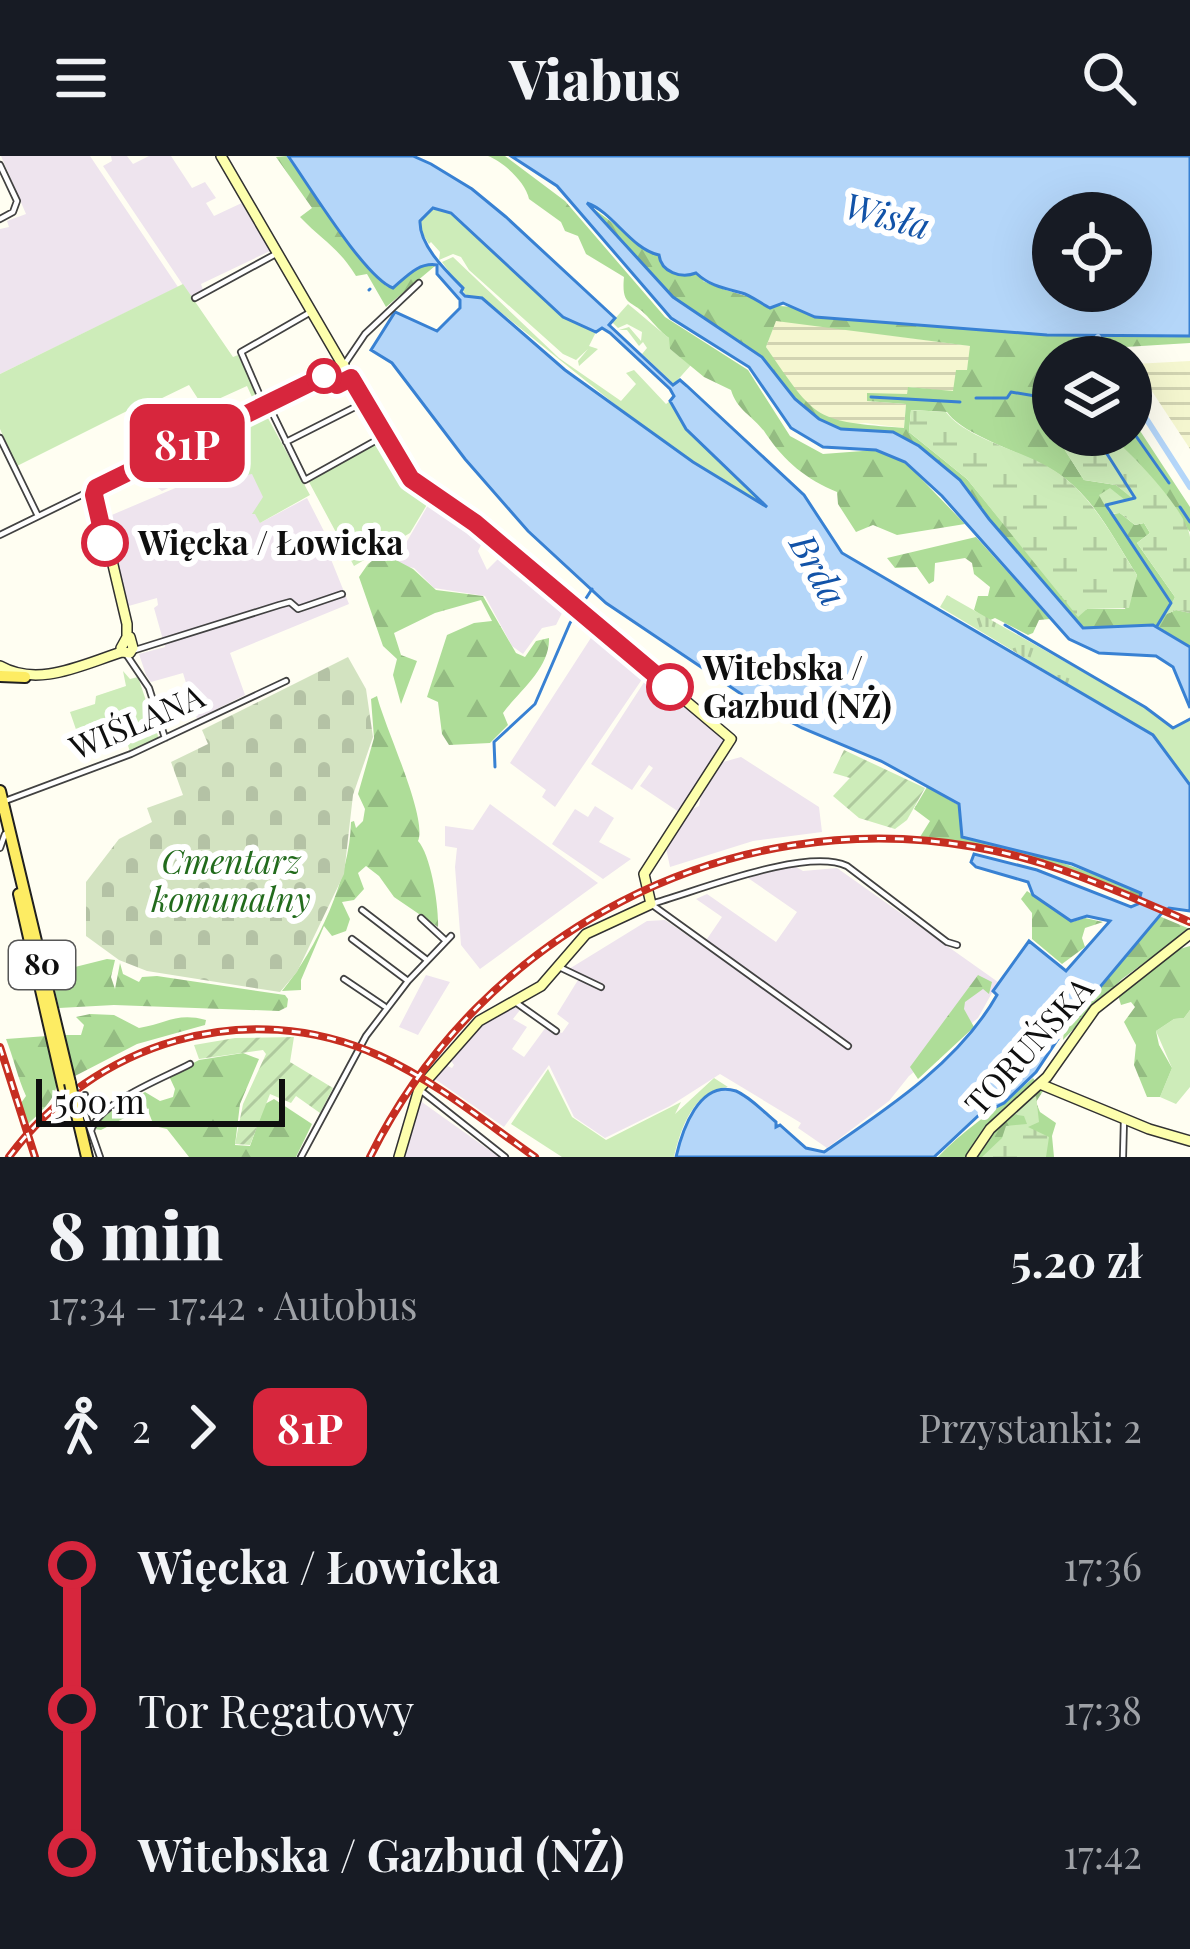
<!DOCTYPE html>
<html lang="pl">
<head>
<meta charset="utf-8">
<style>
  :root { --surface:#171b24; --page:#20242c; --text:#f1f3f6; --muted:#9ea1a6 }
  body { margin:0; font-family:"Playfair Display",serif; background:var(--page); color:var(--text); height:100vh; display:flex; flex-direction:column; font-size:45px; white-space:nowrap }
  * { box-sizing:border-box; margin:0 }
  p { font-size:39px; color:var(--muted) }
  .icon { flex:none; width:66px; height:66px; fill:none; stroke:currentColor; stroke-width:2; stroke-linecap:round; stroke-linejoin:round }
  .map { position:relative; height:1001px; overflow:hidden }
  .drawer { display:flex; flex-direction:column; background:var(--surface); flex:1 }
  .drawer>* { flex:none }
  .badge { padding:0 24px; border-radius:18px; font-size:42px; line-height:78px }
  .buttons { position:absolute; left:1032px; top:36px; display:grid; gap:24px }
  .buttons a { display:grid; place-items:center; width:120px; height:120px; border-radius:50%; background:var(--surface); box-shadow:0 12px 48px #0002; font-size:60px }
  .scale { position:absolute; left:36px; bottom:30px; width:249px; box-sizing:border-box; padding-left:12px; border:6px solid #0f0f0f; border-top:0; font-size:33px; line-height:42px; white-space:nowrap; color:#0f0f0f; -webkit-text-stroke:9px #fff; paint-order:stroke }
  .map>.badge { position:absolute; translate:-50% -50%; box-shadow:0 0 0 6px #fff }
  .legs { display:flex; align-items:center; gap:18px; height:132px; padding:0 48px; font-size:39px }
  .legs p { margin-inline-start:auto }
  .summary { display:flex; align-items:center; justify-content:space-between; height:204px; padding:0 48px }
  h1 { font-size:66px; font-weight:800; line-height:90px }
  ul { padding:0 48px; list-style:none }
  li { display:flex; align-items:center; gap:42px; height:144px; font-size:45px }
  li i { display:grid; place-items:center; width:18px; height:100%; margin:0 15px; background:currentColor }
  li i::after { content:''; width:30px; height:30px; margin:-15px; border:9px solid; border-radius:50%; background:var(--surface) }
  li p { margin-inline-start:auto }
  li:first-child i { background:linear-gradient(#0000 50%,currentColor 0) }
  li:last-child i { background:linear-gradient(currentColor 50%,#0000 0) }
  header { display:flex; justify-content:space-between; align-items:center; height:156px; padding:0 48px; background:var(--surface); font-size:54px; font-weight:800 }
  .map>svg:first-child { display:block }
</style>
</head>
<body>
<header><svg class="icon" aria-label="menu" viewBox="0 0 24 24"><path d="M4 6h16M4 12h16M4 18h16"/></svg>Viabus<svg class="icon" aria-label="search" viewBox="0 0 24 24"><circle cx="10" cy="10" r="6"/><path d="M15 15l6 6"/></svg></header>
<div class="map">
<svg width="1190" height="1001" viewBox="0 0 1190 1001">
  <defs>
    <pattern id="farmland-rules" width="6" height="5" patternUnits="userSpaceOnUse" patternTransform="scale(3)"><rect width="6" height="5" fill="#f5f7d0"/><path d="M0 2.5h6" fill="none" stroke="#d1d3b1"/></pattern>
    <pattern id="forest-firs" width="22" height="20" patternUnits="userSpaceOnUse" patternTransform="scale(3)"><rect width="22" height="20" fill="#aedd98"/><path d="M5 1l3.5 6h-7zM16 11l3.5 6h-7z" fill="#94bc82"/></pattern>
    <pattern id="wetland-marsh" width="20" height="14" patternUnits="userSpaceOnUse" patternTransform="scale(3)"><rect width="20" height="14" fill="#cdecb9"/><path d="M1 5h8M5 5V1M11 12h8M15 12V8" fill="none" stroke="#afc99e"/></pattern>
    <pattern id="cemetery-stones" width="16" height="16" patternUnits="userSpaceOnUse" patternTransform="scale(3)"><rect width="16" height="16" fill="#d3e3c1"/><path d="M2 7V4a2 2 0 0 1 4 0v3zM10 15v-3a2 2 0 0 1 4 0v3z" fill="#b4c2a5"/></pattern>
    <pattern id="park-tufts" width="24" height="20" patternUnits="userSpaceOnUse" patternTransform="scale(3)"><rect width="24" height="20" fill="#cdecb9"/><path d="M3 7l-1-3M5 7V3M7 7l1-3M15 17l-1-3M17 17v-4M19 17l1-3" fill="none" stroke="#afc99e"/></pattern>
    <pattern id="garden-furrows" width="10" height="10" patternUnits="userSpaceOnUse" patternTransform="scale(3)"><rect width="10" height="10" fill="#cdecb9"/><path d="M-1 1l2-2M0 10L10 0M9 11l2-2" fill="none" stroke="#afc99e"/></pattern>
  </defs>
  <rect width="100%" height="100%" fill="#fffef2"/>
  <path fill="#eee4ee" d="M1,0h89l88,131 -178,87v-145l9,-2 -2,-6 19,-7z
    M111,0h16l6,8 16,-8h22l21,32 13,-6 11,16 -10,5 8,13 32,-15 28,48 -73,35 2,6 -12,7 -88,-131 9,-5z
    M235,270l30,71 -5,26 47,-25 23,45 -2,9 21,52 -119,49 15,42 -48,24 -14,-46 -32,9 -5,-7 -7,-21 26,-7 -11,-39 4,-3 -1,-7 -32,9 -25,-87 80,-34 -1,-3 -17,8 -8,-6 -8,-15z
    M431,344l54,37 -7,14 9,19 17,-17 56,46 -4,6 6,8 -6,12 -14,3 -19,26 -11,-8 -27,-50 -51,-8 -20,-20 -16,-3 -2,-5z
    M596,474l11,14 12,4 28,24 -92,135 -13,-10 4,-7 -36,-27z
    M650,517l76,67 -47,72 -39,-26 13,-18 -4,-3 -17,25 -41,-26z
    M741,601l78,50 3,25 -69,9 -83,26 -4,-19 24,-38 9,-4 2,-10 22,-34z
    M490,648l108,79 -118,86 -19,-24 -6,-78 2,-19 -12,-2v-20l28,4z
    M595,650l19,12 -15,24 32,17 -28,20 -51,-35 23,-35 13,8z
    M793,709l10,6 34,-3 161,114 -20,36 -69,58 -20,25 -62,47 -29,-20 3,-5 -81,-49 -50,32 -65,32 -31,-21 -25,-52 -45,62 -72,-50 13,-12 7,3 2,-3 -5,-7 10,-10 36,-35 18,-7 7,4 -7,9 14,8 -15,22 12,8 22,-30 16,6 7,-10 -12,-9 21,-34 25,10 -1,-7 -33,-14 78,-48 18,-1 29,20 11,2 17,-25 -26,-18 11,-5 69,48 21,-30 -49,-34z
    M426,819l24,7 -32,53 -19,-8z
    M419,944l80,57h-94z"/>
  <path fill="url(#farmland-rules)" d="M776,164l195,26 -4,25 -14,21 -44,-5 -2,7 -39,7 38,3 -2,24 -39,-5 -21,2 -21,-9 -26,-21 -31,-48z
    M1190,205v88l-56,-85z"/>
  <path fill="#cdecb9" d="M437,52l14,5 112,104 33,15 -7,14 9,3 -19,17 -1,-5 10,-12 -12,11 -13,-6 -94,-84 -8,-13 -8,-3 -14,6 1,-8 -9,-10 -2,2 -10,-16 4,-14z
    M453,101l106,101 62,43 15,-17 -10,-11 8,-3 32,34 4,-3 16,28 81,79 -74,-46 -76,-56 -134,-108 -17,-3 -24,-33z
    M183,128l50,73 5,-2 24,48 -6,3 -9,-20 -44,20 12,19 -6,3 -7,-11 -24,8 -3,-6 27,-14 -13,-20 -33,16 -3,-3 -136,68 -17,-37v-55z
    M628,148c14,11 27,23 42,35v10l21,16 -17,19 -32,-30 5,-6 -4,-6 -4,4 -12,-16h-8l10,-3 12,14 1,-9 -15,-8 -9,4 -6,-6z
    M263,253l47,86 -50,28 -5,-9h-3l11,-17 -11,-23 -17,3 -5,-12 -12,-2 29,-12 -12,-27z
    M379,286l5,1 22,35 25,20 -21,35 -56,33 -45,-84z
    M123,515l7,8 8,-2 21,62 -29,13 -3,-10 -18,-10 -28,12 -11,-32 25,-8 1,-8 30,-10z
    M1190,854v77l-14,17 -16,-7 12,-29 -16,-37 18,-12 10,-1z
    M548,913l24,48 34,23 75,-38 -6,12 39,-36 14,9c-34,3 -47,40 -54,70h-112l-51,-33z"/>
  <path fill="url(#forest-firs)" fill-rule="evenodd" d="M286,0l100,130 7,2 16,-15 20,-10 6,3 -49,41 -19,-33 -11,2c-18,-29 -33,-35 -56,-59l12,-9 -36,-51z
    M488,0h17l60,45 100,116 83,53 42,66 33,18 53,-4 29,12 60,62 -68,11 -24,-10 -17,7 -18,-28 -1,-12c-31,-13 -52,-30 -71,-58 -11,-17 -29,-23 -35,-44l-27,-13 -34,-28 -1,-11c-9,-7 -14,-13 -22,-22 -15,-17 -26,-8 -23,-39l-38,-23 -8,-18 -13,-5 -4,-9 -32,-23c-3,-16 -25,-37 -41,-43z
    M586,47l66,49 50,24 1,5c25,12 51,16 77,25l410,30v7l-81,5 -12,2 -3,7h-41l-2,71 33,52 32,5 17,13 -9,2 -13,14 9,-1 15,12 9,-2 6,10 -13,10 38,54 -6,16 7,-3 14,3v34l-33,-21 -73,2 -95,-109 -29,-39 -41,-34 -26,-14 -52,-3 -22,-10 -24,-20 -33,-42 -89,-60zM776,165l194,25 -3,24h-11l-3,21 -45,-4 -1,7 -40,-1v8l39,3 -2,24c-90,-7 -87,-7 -138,-81zM911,254l36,2c18,26 85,42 116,65 33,24 52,64 74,98l-12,34h-38l-9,5 -111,-135 -58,-47z
    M1131,261l59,90v25l-53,-70 -28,-27h22z
    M976,381l74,82 -11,1 -6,13 -5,2 -33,-17 -7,3 -14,-11 4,-14h10l2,-9 -16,-13 -2,-11 -7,-5 -30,5 -1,18 -5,3 -12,-17 -22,1 -8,-10z
    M401,383l-5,21 17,9 23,21 47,6 33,57 9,4 11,-16 13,-3c1,30 -29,52 -46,75l5,12 -18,18 -41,2 -7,-11 -4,-32 -11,-5 20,-62 27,-12 18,-2 -11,-21 -46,13 -41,20 7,22 16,6 -16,43 -8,-29 4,-16 -14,-13 -24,-69 9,-13z
    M377,540c8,32 51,122 41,145 13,14 21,66 20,86l-44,-30 -15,-21 -13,-10 -8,7 6,16 -10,11 -12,2 8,17 -4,12 -14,5 -8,-10 -23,54v10l-19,1c35,-42 68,-114 69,-169l3,-1 2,7 7,-7 2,-12 -7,-15 16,-56 -3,-39z
    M927,631l33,19 2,31 70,15 106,38 3,8 -118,-42 -103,-19 10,-16 -16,-12z
    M1027,735l45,31 13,-4 18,4 -18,6 -3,10 3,9 -23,17 -30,-25v-26l-11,-14z
    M1159,760l31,13 -68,50 -59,61 1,-10z
    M1190,790v64l-6,8 -10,1 -18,12 3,14 13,23 -12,29h-13l-13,-32 2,-20 -12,-23 11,-15 -4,-5 -10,3 -4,-13 59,-42z
    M107,803l8,1 -4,17 4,12 5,-26 3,11 16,8 3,-5 15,-1 128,19 3,4 -1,8 -8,4 -165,-6 -55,3 -8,-35z
    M978,819l14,7 -3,12 -6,-5 -18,13 -1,7 10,18 -56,52 -8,-12z
    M90,858l24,1 25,13c27,-4 37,-16 67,-8l-1,5 -68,19 -62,32 -3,-2 -7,-39h16l3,-10 -8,-8z
    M47,880c12,48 20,53 -19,88l-7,-21 5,-7c-8,-17 -13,-40 -20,-57z
    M243,897l16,6 -19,45 -5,41 15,1 15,-42 9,-5 38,25 -16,33h-107l-22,-28 -13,-3 -11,-28 -8,3 3,10 -37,19 -7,-1 6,-12 45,-25 15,9 13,-4 2,-8 -6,-13 30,-16z
    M1033,922l10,13 -7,11 4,10 16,11 -4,13 2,21h-116c28,-30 64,-51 95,-79z"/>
  <path fill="url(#wetland-marsh)" d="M911,254l35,2c20,27 79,39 109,59 38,25 58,67 82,104l-8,33 -42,1 -9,8 -111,-138 -58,-47z
    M1055,279h54c22,17 78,76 81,102 0,25 0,51 0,76l-14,-3 -11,5 10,-18 -38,-54 13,-10 -6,-10 -9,2 -15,-12h-11l-10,-18 11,-7 15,12 8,-1 -17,-14 -32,-5z
    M1036,939l3,27 -11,5 21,10 -3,20h-64l20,-19 4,-12 21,-2 -3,-8 -12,-2z"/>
  <path fill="url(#cemetery-stones)" d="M348,501l18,32 7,48 -20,58 -9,79 -47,98 -17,20 -133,-21 -28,-11 -33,-24v-54l33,-43 33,-17 -5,-14 36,-13 -12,-33 37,-18 -6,-14z"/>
  <path fill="url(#park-tufts)" d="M947,439l198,112 29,21 16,-9v66l-37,-50 -213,-128z"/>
  <path fill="url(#garden-furrows)" d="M844,594l81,38 -18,32 -12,9 -36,-11 -26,-22 17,-18 -17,-5z
    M294,881l-4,25 43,26 -13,25 -24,-17 -5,7 -21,-9 -20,51 -15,-1 8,-40 23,-50 -3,-4 -64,9 -5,-14 41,-7z"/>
  <path fill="#b4d6f9" stroke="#3881d3" stroke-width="3" fill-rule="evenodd" d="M288,0h125l18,8 41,25 34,28 109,101 -6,7 64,60 7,-5 7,6 117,109 38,58 311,182 37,50v126l-21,-3 -8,6 -97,116 -28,42 -32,31 -26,13 -44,41h-258c6,-26 23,-78 60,-66 14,6 28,21 40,31v5l4,-2 26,23 18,4c63,-43 135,-90 173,-157l-4,-4 36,-50 37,30 44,-50 -23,-5 -16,5 -38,-26 -5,-13 -52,-15 -5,-5 3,-8 63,16 94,37 7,-3 3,-11 -69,-29 -110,-27 -3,-33 -78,-43 -79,-33 -49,-26 -147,-99 -78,-72 -63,-72 -73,-96 -21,-13 24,-38 42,19 23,-23v-8l-23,-26v-9c-18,-3 -30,11 -44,23 -28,-10 -85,-104 -105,-132zM433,52l18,5 112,104 33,15 6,-4 8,5 60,56 4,7 -4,5 16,28 81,78 -74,-45 -128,-92 -83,-72 -17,-2 -4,-4 2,-4c-17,-17 -44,-43 -43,-67z
    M511,0h679v180l-143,-1 -232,-18 -32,-14 -13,5c-8,-4 -20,-13 -28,-15 -19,-5 -32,-7 -46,-20 -15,6 -35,-1 -37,-18 -28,-6 -46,-43 -72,-52l86,94 89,60 33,42 24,20 22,10 52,3 26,14 41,34 29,39 94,109 70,-3 37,22v61l-17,-41 -17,-11 -57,-3 -30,-14 -127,-143 -37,-34 -29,-12 -53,-3 -32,-19 -42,-61 -78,-49 -114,-132zM1053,57h78v78h-78z"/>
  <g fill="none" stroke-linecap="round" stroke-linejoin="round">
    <path stroke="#3881d3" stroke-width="3" d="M369,134l1,-1
      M871,241l89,5
      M976,242h31l4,-6 42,7
      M1131,273l38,54
      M1095,279l40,63 -29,7 65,98 -14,23
      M1180,351l10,15
      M1005,469l140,82 28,21 17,-9
      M495,611l-1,-25 41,-38 35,-81 22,-34"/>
    <path stroke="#b4d6f9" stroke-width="6" d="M1098,181l8,20
      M1131,239l59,92"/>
    <defs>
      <path id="street" d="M0,9l17,36 -4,11 -13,7
        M195,142l79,-43
        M344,209l21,-31 54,-51
        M268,248l37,76 79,-44
        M264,249l-23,-53 68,-39
        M0,282l38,78
        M286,286l79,-40
        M0,379l92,-45
        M132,495l147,-46 11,-3 8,7 44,-15
        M126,498l23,34 16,50
        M5,645l126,-47 155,-73
        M0,692l5,-14
        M362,754l65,50
        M421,762l25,23
        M352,783l56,42
        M557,810l44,21
        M344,823l40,27
        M518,848l38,27
        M848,890l-197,-142c47,-13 154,-57 196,-38l100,76 10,3
        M419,933l86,68
        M85,939v19l15,43
        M91,975c8,-29 73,-53 99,-67
        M301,1001l65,-121 42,-55 43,-45
        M1123,1001l1,-38"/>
      <path id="secondary" d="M221,0l185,318 69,49 256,216 -87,135 7,30 -65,30 -45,52 -62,35 -60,68 -20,68
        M121,492l6,-11v-13l-32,-135 249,-124
        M0,510c39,22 83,-2 122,-14l8,1 3,-5 -3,-11
        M1040,928l109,45 41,12
        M971,1001l19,-28 57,-52 48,-68 95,-75"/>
      <path id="primary" d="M0,520l25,1
        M0,635l70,292
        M19,738l45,196
        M74,946l13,55"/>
    </defs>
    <use href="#street" stroke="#424242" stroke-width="8"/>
    <use href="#secondary" stroke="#313131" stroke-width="12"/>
    <use href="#primary" stroke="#202020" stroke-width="14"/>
    <use href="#street" stroke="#fff" stroke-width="4.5"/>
    <use href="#secondary" stroke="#fdffad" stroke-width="9"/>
    <use href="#primary" stroke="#fdec63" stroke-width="10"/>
    <defs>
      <path id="rail" d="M0,891l35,110
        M9,1001c85,-115 238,-162 371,-101 55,25 105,66 155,101
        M370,1001c111,-224 358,-354 605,-310 76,13 145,45 215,75"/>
    </defs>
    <use href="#rail" stroke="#c62e21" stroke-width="8"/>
    <use href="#rail" stroke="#fff" stroke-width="3" stroke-dasharray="9" stroke-linecap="butt"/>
    <defs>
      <path id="primary-bridge" d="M70,927l4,19"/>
    </defs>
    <use href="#primary-bridge" stroke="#202020" stroke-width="14" stroke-linecap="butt"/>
    <use href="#primary-bridge" stroke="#fdec63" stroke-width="10"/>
  </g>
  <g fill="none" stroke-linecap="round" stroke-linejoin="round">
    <defs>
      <path id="line-1" d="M105,387l-11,-48 2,-7 228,-112 13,9 14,-7 60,101 64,44 195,164"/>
    </defs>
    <use href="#line-1" stroke="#fff" stroke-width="27"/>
    <use href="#line-1" stroke="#d7263d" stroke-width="18"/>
  </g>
  <g fill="#fff" stroke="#d7263d" stroke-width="6">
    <circle cx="324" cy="220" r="15"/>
    <circle cx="105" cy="387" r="21"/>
    <circle cx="670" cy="531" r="21"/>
  </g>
  <g text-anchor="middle" stroke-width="12" stroke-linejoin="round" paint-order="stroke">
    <rect fill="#fff" stroke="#575757" stroke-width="3" x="9" y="785" width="66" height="48" rx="9"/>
    <g font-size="30" font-weight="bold" fill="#0f0f0f">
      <text x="42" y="819">80</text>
    </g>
    <g font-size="33" font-weight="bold" fill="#0f0f0f" stroke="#fff" text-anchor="start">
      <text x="138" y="399">Więcka / Łowicka</text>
      <text x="703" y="524">Witebska /<tspan x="703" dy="38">Gazbud (NŻ)</tspan></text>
    </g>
    <g font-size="33" fill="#0f0f0f" stroke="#fff">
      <text transform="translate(137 566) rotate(-23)" y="12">WIŚLANA</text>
      <text transform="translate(1029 890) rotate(-48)" y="12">TORUŃSKA</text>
    </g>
    <g font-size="33" font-style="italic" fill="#226b1c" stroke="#fff">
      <text x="231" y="718">Cmentarz<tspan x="231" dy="38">komunalny</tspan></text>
    </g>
    <g font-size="36" font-style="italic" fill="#1253a8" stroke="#fff">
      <text transform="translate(887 60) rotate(15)" y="13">Wisła</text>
      <text transform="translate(818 414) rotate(61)" y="13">Brda</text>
    </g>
  </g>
</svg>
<div class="buttons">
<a><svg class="icon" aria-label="locate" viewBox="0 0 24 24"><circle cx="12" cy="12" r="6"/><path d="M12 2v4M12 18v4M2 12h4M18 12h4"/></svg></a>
<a><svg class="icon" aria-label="layers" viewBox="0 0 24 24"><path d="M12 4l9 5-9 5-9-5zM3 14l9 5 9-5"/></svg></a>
</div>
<div class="scale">500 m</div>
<b class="badge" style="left:187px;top:287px;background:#d7263d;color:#fff">81P</b>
</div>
<section class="drawer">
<div class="summary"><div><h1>8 min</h1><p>17:34 – 17:42 · Autobus</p></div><b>5.20 zł</b></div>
<div class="legs"><svg class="icon" aria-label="walk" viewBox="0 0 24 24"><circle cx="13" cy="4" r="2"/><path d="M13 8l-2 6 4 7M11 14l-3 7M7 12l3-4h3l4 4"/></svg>2<svg class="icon" aria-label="forward" viewBox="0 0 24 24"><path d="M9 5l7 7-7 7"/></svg><b class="badge" style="background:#d7263d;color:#fff">81P</b><p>Przystanki: 2</p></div>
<ul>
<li><i style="color:#d7263d"></i><b>Więcka / Łowicka</b><p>17:36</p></li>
<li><i style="color:#d7263d"></i><span>Tor Regatowy</span><p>17:38</p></li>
<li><i style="color:#d7263d"></i><b>Witebska / Gazbud (NŻ)</b><p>17:42</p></li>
</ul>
</section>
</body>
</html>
